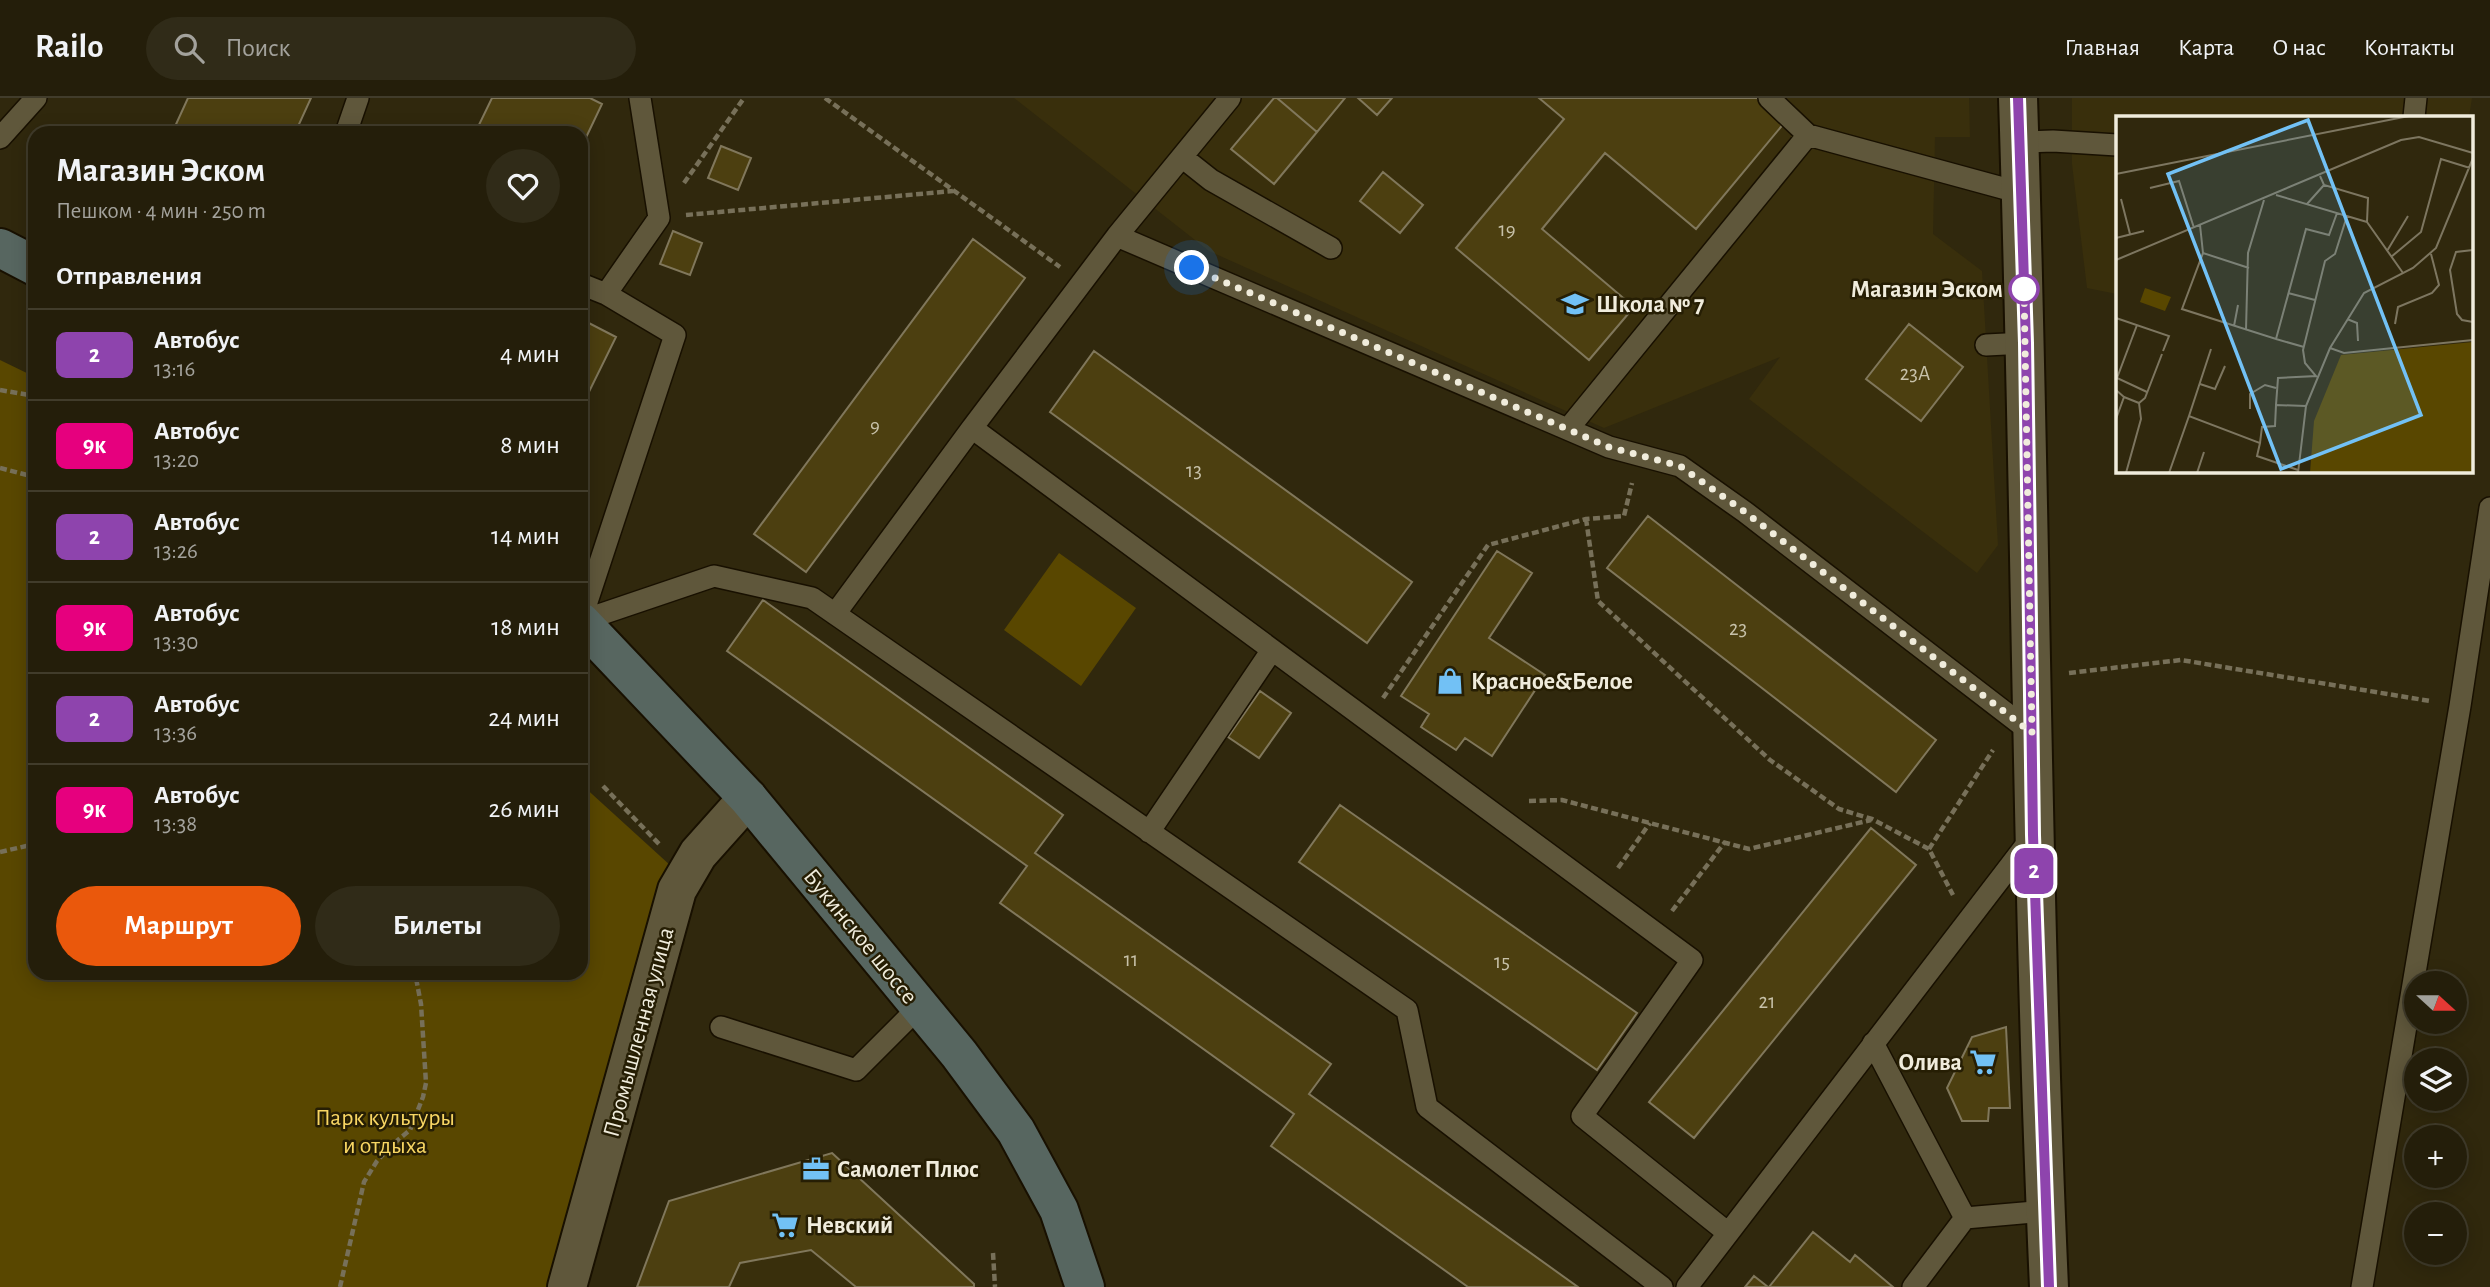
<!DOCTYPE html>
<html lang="ru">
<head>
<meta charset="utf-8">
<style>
  :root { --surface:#241e0a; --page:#302b18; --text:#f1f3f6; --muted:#a3a29c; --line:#413c2b; --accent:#ea580c }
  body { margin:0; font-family:"Alegreya Sans",sans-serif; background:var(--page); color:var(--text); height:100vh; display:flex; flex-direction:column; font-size:26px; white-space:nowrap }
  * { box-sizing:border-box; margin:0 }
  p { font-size:23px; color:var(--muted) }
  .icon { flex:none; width:38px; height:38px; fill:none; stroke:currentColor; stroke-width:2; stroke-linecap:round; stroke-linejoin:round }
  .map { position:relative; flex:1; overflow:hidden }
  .sheet { position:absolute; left:28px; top:28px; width:560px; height:854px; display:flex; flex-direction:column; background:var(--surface); border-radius:21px; box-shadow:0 4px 18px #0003,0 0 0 2px var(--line) }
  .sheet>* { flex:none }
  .badge { padding:0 14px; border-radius:10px; font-size:24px; line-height:46px }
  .needle { width:46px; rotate:111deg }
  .buttons { position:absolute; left:2404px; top:873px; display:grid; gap:14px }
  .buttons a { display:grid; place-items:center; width:63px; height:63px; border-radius:50%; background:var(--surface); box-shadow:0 4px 18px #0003,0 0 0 2px var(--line); font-size:35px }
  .you { position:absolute; width:35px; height:35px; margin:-18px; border:5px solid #fff; border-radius:50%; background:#1a73e8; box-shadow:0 0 0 10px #1a73e833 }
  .map>.badge { position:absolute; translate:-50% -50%; box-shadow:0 0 0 4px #fff }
  h2 { padding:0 28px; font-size:26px; line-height:63px }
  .round { display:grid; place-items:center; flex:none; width:74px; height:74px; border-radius:37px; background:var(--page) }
  .overview { display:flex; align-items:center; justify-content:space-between; height:119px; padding:0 28px }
  h1 { font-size:33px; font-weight:700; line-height:52px }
  .cta { display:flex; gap:14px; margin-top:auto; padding:14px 28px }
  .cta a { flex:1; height:80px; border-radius:42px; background:var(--accent); color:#fff; font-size:28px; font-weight:700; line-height:80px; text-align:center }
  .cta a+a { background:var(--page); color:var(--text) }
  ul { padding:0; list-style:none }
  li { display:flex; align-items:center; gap:21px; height:91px; padding:0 28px; border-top:2px solid var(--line) }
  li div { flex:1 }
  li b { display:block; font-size:26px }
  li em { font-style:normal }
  li .badge { min-width:77px; font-weight:700; text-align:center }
  header { display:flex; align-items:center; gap:42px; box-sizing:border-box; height:98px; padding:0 35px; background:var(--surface); border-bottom:2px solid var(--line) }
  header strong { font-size:33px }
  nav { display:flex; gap:38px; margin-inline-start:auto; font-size:24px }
  .search { width:490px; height:63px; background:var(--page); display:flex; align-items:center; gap:18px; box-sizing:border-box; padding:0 24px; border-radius:38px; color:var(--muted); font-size:26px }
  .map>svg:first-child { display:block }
</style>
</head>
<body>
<header>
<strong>Railo</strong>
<div class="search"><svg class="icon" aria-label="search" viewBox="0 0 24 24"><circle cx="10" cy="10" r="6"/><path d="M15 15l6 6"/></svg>Поиск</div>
<nav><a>Главная</a><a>Карта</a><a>О нас</a><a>Контакты</a></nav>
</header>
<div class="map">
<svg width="2490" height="1189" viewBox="0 0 2490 1189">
  <rect width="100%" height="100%" fill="#30280d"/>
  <path fill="#392f0c" d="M1014,0h955l1,39h-35l-2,97 49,37 16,274 -21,28 -228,-174 31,-42 -176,71 -395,-177z
    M2072,0h400l-3,19h-352v177l-30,-6 -15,-124z
    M811,1152l45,37h-127l11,-24z"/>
  <path fill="#594700" d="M0,262l35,17v596h546v-189l90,82 -119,421h-552z
    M1059,455l77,55 -55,78 -77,-56z"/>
  <path fill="#4c3f10" stroke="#80775b" stroke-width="2" d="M188,0h123l-16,35h-123z
    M492,0h98l12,6 -21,44v-15h-106z
    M1274,0h3l40,34 -43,52 -43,-35z
    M1277,0h68l-28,34z
    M1358,0h34l-15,17z
    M1539,0h218l28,24 -89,107 -91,-76 -63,76 92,78 -45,53 -133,-112 108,-129z
    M721,48l30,12 -13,32 -30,-12z
    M1383,74l40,33 -23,28 -40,-32z
    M673,133l29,12 -12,32 -30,-11z
    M973,141l52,39 -219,294 -52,-38z
    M581,221l35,18 -35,71z
    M1909,226l54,43 -42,54 -55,-42z
    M1094,253l318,231 -45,61 -317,-231z
    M1648,418l288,224 -40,52 -289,-224z
    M1497,453l35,22 -43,65 56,37 -53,81 -27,-18 -9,12 -35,-23 8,-13 -28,-18z
    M763,502l300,215 -28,38 296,211 -22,30 269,193h-110l-197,-141 23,-32 -294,-211 27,-37 -300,-215z
    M1260,593l31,22 -32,45 -31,-21z
    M1340,707l297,208 -40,57 -298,-208z
    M1871,730l45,37 -222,273 -45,-36z
    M2006,929l4,81h-21l-1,13h-26l-15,-33 25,-51z
    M832,1055l142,131v3h-118l-45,-37 -71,13 -11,24h-92l32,-86z
    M1813,1134l37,30 5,-7 38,32h-124z
    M1754,1178l14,11h-23z"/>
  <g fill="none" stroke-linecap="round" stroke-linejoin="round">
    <defs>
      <path id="service" d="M1230,0l-113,138 -145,192 720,532 -110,156 146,117
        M2414,19l2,-19
        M346,35l12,-35
        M1808,37l213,58
        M0,40l36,-40
        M2020,44l33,-1 64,4
        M1182,59l29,23 120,68
        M1117,138l492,211 71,19 65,46 287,221
        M581,186l25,10 69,41 -94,285
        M606,196l53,-76 -19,-120
        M1986,247l40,-2
        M1568,331l240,-294 -39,-37
        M835,516l137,-186
        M581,523l133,-45 98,22 595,412 20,97 235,180
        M1149,734l123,-182
        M721,929l135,43 63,-63
        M1873,945l92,175
        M1687,1189l346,-451
        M1913,1189l52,-69 81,-7
        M2362,1189l98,-581 30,-198"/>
      <path id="minor" d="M2018,0c13,396 13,793 31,1189
        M567,1189l110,-397 21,-36 50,-56"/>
      <path id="secondary" d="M0,150l35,18
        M581,524l167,176 211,256 57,77 43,79 26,77"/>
    </defs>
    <use href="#service" stroke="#181000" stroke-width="24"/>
    <use href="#minor" stroke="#181000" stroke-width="42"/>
    <use href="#secondary" stroke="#181000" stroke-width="42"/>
    <path stroke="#777059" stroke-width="4.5" stroke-dasharray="7 3.5" stroke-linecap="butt" d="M825,0l235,169
      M684,85l60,-85
      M686,117l267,-24
      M0,292l35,6
      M0,370l35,9
      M1586,421l12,82 172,159 69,49 33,10 57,30 24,46
      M2069,575l112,-13 249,41
      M1383,600l105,-153 98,-26 38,-3 8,-33
      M603,688l58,60
      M1529,703l33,-1 187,49 122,-29
      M1929,751l64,-99
      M0,754l35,-8
      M1618,770l32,-45
      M1672,813l53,-69
      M993,1155l2,34
      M340,1189l24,-105 13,-21 16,-17 17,-14 13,-33 3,-14 -5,-79 -6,-31"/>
    <use href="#service" stroke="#5f573b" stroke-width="21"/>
    <use href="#minor" stroke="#5f573b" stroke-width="38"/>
    <use href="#secondary" stroke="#576660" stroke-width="38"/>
  </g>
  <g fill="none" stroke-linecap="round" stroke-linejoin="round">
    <defs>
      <path id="line" d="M2018,0l8,245 7,492 16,452"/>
    </defs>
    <use href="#line" stroke="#fff" stroke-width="16"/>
    <use href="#line" stroke="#8e44ad" stroke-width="10"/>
    <path stroke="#f0ecdc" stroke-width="7" stroke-dasharray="0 12.6" d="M1192,170l417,179 71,19 65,46 287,221 -8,-444"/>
  </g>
  <defs>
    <symbol id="school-bare" viewBox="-9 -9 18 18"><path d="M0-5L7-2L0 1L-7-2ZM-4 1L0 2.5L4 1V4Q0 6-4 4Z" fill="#72c1f5" stroke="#261e04" stroke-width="2.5" paint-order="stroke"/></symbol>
    <symbol id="shop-bare" viewBox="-9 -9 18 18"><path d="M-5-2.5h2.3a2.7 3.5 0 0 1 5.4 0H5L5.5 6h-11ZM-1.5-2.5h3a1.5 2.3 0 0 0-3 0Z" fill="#72c1f5" stroke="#261e04" stroke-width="2.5" paint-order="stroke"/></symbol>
    <symbol id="supermarket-bare" viewBox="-9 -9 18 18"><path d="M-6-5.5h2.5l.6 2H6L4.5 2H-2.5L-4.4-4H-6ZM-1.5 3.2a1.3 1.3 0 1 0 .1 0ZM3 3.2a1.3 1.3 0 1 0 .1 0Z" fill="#72c1f5" stroke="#261e04" stroke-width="2.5" paint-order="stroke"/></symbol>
    <symbol id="office-bare" viewBox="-9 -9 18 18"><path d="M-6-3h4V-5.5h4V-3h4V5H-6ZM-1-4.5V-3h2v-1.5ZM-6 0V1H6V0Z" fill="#72c1f5" stroke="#261e04" stroke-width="2.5" paint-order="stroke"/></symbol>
  </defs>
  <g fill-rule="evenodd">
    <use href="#school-bare" x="1556" y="187" width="38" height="38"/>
    <use href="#shop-bare" x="1431" y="564" width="38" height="38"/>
    <use href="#supermarket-bare" x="1964" y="945" width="38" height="38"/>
    <use href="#office-bare" x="797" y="1052" width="38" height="38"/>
    <use href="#supermarket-bare" x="766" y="1108" width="38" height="38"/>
  </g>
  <circle fill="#fff" stroke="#8e44ad" stroke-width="3.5" cx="2024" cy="191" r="14"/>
  <g text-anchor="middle" stroke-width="5" stroke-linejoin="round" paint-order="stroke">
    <g font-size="21" fill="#c7c1a9">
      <text x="1507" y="138">19</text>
      <text x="1915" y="282">23А</text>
      <text x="875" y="334">9</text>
      <text x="1194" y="379">13</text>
      <text x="1738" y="537">23</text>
      <text x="1131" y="868">11</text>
      <text x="1502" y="870">15</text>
      <text x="1767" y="910">21</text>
    </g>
    <g font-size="24" font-weight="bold" fill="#f0ecdc" stroke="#261e04" text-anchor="end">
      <text x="2003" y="199">Магазин Эском</text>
    </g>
    <g font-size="24" font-weight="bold" fill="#f0ecdc" stroke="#261e04" text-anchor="start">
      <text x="1596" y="214">Школа № 7</text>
      <text x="1471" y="591">Красное&amp;Белое</text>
      <text x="1962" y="972" text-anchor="end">Олива</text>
      <text x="837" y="1079">Самолет Плюс</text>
      <text x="806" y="1135">Невский</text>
    </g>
    <g font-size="24" fill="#f0ecdc" stroke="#261e04">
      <text transform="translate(861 838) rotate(51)" y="8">Букинское шоссе</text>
      <text transform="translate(638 934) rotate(-75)" y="8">Промышленная улица</text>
    </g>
    <g font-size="24" fill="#f8d663" stroke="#261e04">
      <text x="385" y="1027">Парк культуры<tspan x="385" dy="28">и отдыха</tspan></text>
    </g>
  </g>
  <g transform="translate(2116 18)">
    <rect width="357" height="357" fill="#30280d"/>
    <path d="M29,172l26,9 -6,14 -25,-9zM357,226v131h-163l4,-52 27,-66z" fill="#594700"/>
    <path fill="none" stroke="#7d7660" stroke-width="2" d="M0,58l293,-58M204,60l4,9 44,13 -1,24 36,51M34,72l29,-7 15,47M160,79l91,27M5,83l9,35M191,88l17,-19M84,109l3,28M0,122l28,-7M357,134l-17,2 -6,18 7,44 5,6 11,2M271,135l21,-35M275,141l30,-25 20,-73 29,9M0,144l285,-120 18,-3 54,16M133,152l-46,-15 -21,56 94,30 30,-110 23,6 8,-22M172,177l27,7M0,202l53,18 -6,15M231,203l10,4 1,18M279,208l3,-17 34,-14 7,-8 -8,-31M21,209l-20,53 30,14M118,210l4,-21M130,214l2,-77 16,-53M160,223l28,8M214,232l14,5 129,-13M84,268l15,5 10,-23M0,274l8,7 -8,22M8,281l15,6 6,-5 17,-44M160,289l2,-27 38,-2 -11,-13 -2,-13 22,-89 10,-7 12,-38M134,293v-15l15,-9 11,3M73,300l22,-67M144,327l2,-16 13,-1 1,-21 30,1M10,357l15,-54 -2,-16M53,357l20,-57 71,27 -3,13 41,14M81,357l7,-21M182,357l8,-67 24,-58 34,-55 49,-25 23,-20 37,-90"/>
    <path fill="#72c1f5" fill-opacity="0.15" stroke="#72c1f5" stroke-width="3.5" d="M192,4l113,295 -140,54 -113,-295z"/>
    <rect width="357" height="357" fill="none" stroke="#f0ecdc" stroke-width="3.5"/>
  </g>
</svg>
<div class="buttons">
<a><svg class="needle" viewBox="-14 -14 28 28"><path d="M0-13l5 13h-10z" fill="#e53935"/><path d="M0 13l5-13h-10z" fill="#a3a29c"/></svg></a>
<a><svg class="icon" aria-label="layers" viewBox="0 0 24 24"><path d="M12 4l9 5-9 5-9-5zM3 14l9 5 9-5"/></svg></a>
<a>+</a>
<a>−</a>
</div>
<div class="you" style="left:1192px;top:170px"></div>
<b class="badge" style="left:2034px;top:773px;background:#8e44ad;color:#fff">2</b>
<section class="sheet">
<div class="overview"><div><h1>Магазин Эском</h1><p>Пешком · 4 мин · 250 m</p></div><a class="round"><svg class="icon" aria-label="heart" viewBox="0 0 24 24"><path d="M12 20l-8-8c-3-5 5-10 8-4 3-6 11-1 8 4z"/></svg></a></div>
<h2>Отправления</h2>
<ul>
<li><span class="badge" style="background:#8e44ad;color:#fff">2</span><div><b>Автобус</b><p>13:16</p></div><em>4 мин</em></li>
<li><span class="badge" style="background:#e6007e;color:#fff">9к</span><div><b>Автобус</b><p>13:20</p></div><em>8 мин</em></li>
<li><span class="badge" style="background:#8e44ad;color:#fff">2</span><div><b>Автобус</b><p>13:26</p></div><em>14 мин</em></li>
<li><span class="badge" style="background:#e6007e;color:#fff">9к</span><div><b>Автобус</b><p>13:30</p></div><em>18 мин</em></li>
<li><span class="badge" style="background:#8e44ad;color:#fff">2</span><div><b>Автобус</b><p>13:36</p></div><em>24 мин</em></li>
<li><span class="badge" style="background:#e6007e;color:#fff">9к</span><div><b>Автобус</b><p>13:38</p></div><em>26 мин</em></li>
</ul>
<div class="cta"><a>Маршрут</a><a>Билеты</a></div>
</section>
</div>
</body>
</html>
